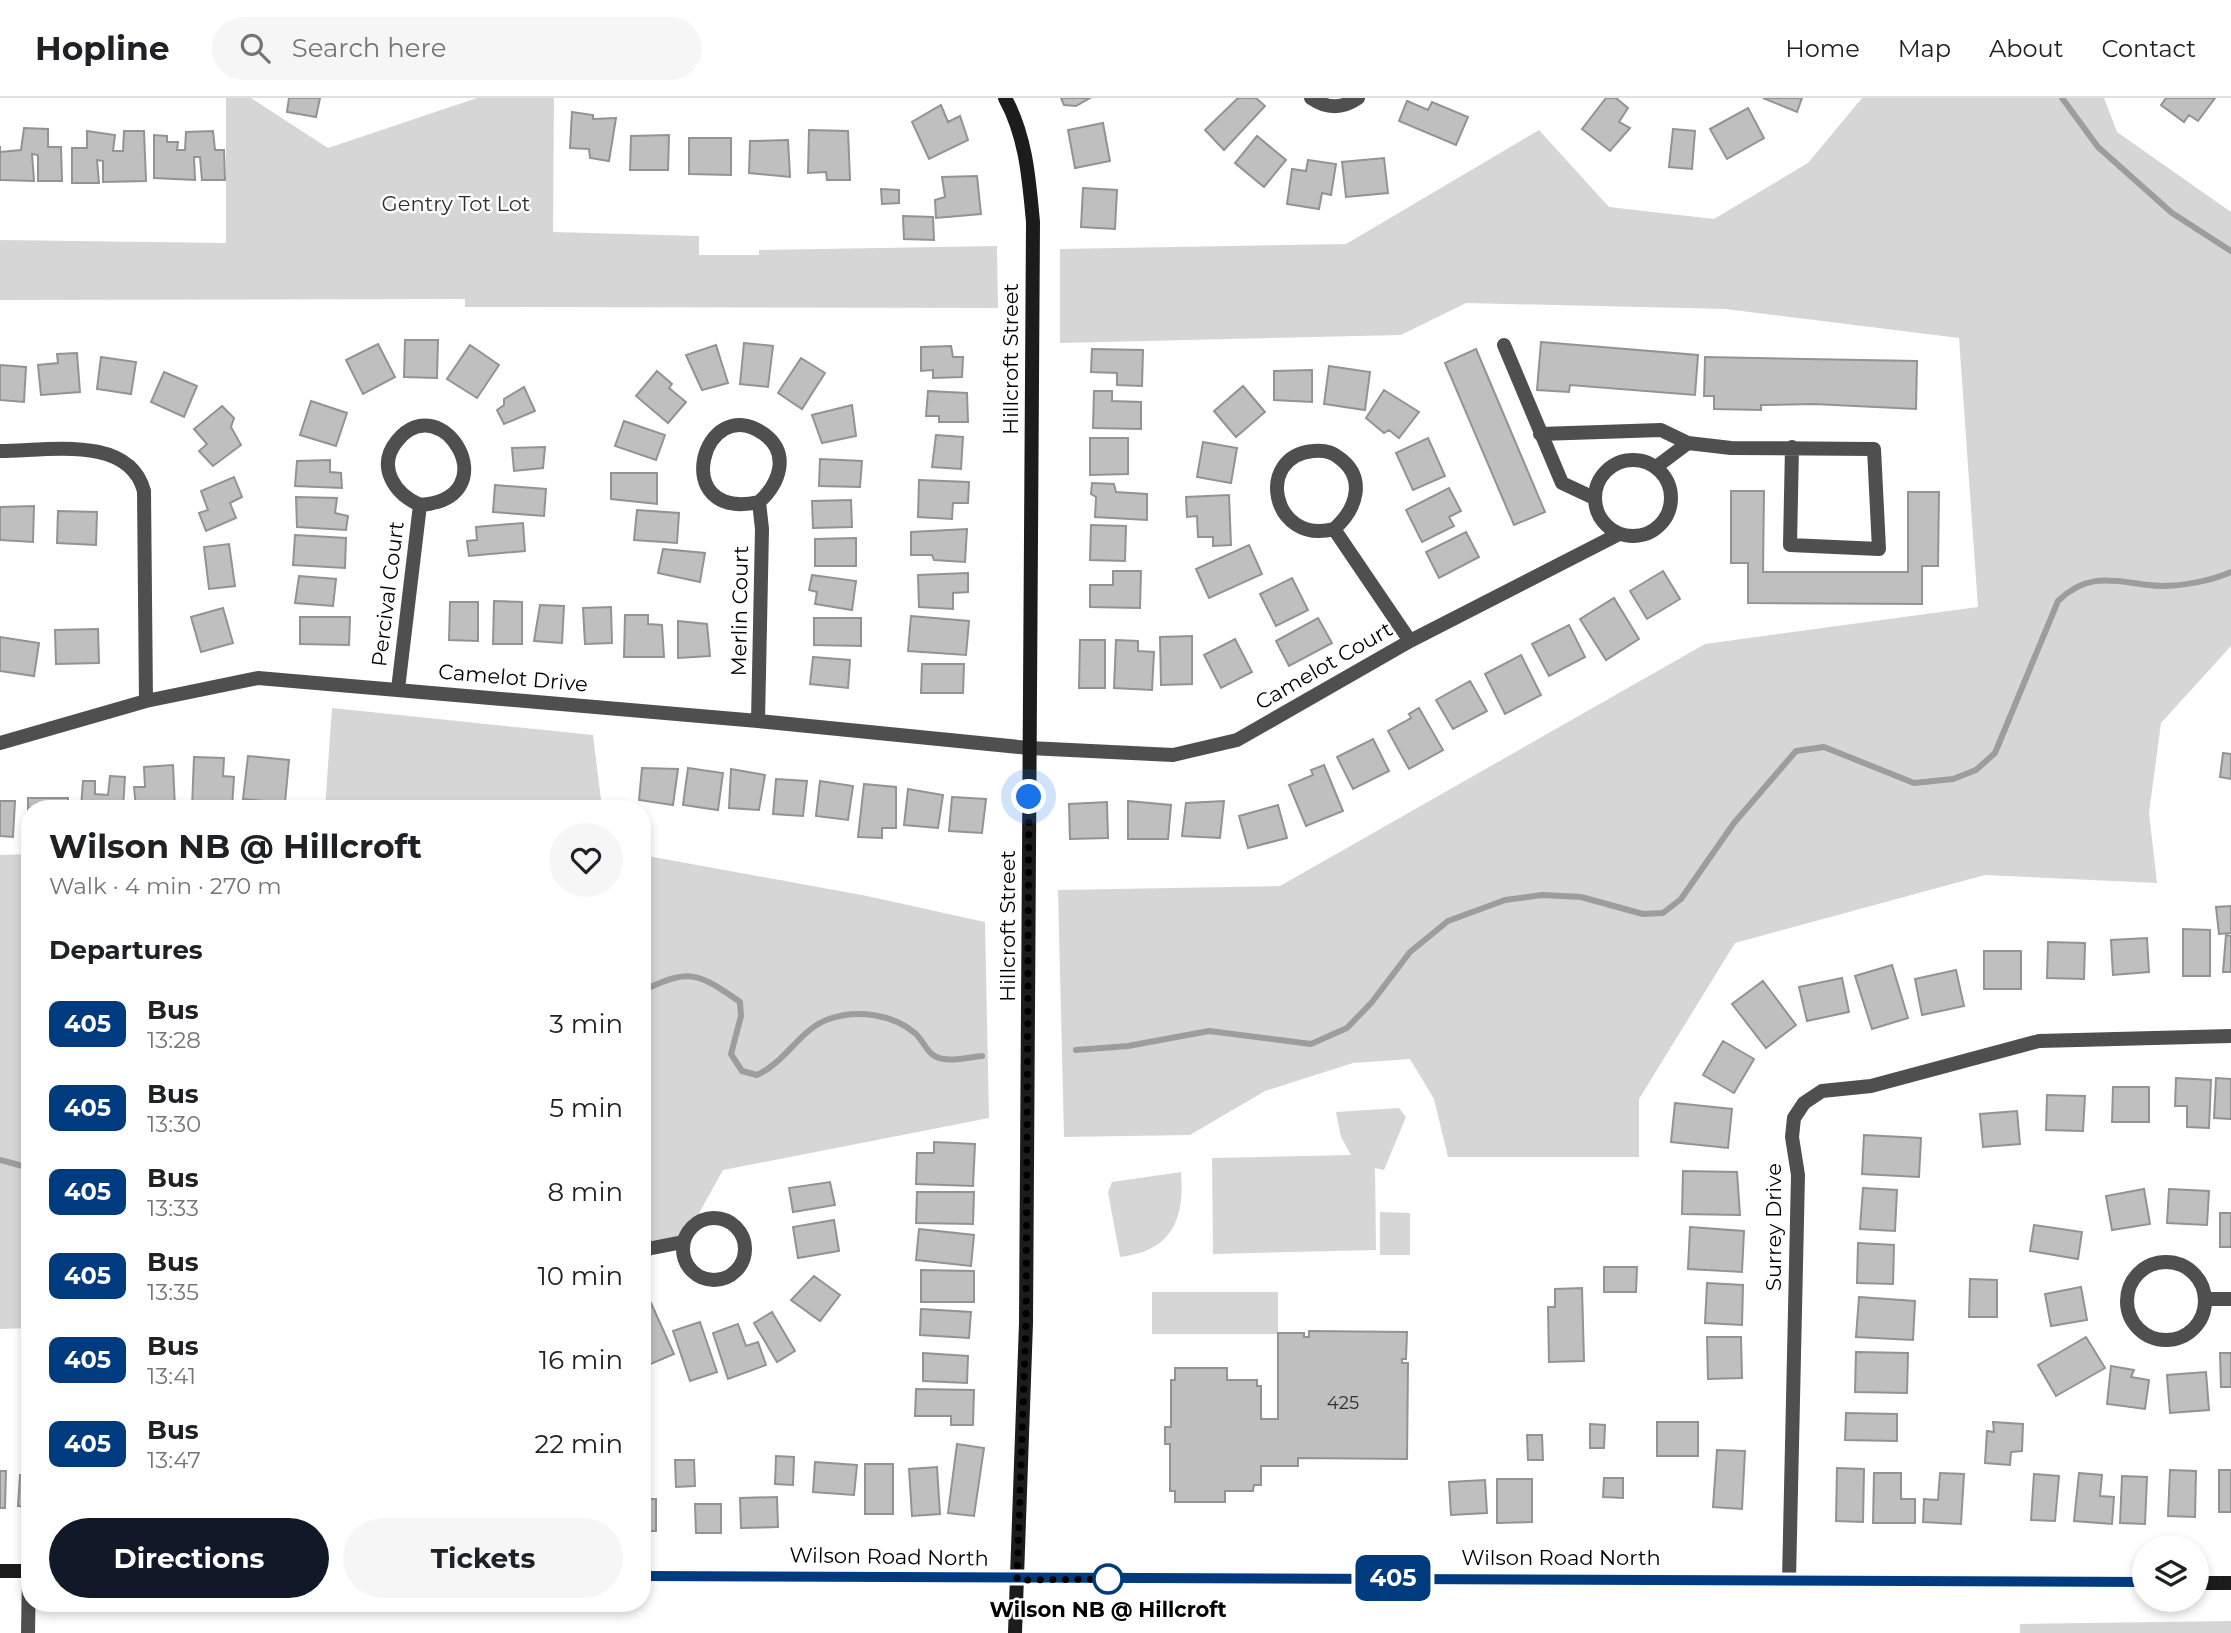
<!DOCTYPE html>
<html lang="en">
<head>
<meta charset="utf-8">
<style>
  :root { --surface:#fff; --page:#f6f6f6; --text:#202124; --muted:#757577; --line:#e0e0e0; --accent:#111827 }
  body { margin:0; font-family:Montserrat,sans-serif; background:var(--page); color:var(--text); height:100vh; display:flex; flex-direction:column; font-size:26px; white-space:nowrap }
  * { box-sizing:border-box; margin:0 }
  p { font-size:23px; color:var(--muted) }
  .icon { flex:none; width:38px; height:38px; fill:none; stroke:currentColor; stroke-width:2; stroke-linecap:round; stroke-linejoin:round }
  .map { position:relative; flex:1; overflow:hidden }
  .details { position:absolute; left:21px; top:702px; width:630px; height:812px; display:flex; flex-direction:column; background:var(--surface); border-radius:28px; box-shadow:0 4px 10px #0003 }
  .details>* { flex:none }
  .badge { padding:0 14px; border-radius:10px; font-size:24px; line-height:46px }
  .controls { position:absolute; left:2132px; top:1437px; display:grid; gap:14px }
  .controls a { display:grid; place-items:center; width:77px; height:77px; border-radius:50%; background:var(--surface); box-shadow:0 4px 10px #0003; font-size:35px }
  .you { position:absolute; width:35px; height:35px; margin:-18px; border:5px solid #fff; border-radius:50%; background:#1a73e8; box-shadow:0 0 0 10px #1a73e833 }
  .map>.badge { position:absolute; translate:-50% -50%; box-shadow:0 0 0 4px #fff }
  h2 { padding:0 28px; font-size:26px; line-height:63px }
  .round { display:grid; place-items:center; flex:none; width:74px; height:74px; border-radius:37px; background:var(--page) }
  .overview { display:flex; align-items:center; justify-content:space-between; height:119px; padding:0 28px }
  h1 { font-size:33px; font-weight:700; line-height:52px }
  .primary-button { display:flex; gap:14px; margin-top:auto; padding:14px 28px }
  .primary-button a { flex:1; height:80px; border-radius:42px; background:var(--accent); color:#fff; font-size:28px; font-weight:700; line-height:80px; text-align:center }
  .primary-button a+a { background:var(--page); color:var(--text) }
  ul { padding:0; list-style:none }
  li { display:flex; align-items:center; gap:21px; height:84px; padding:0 28px }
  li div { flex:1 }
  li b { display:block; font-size:26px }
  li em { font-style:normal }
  li .badge { min-width:77px; font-weight:700; text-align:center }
  header { display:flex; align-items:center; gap:42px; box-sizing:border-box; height:98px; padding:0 35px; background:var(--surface); border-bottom:2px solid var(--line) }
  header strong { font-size:33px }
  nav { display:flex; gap:38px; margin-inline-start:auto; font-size:24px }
  .search { width:490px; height:63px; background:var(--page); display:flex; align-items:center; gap:18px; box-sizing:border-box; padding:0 24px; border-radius:38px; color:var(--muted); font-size:26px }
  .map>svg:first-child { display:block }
</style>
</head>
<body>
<header>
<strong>Hopline</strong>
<div class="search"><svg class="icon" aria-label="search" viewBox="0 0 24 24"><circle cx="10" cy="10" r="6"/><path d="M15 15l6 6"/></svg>Search here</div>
<nav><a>Home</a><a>Map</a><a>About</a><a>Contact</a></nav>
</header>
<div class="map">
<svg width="2231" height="1535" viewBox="0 0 2231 1535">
  <rect width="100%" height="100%" fill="#fff"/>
  <path fill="#d6d6d6" d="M226,0h25l77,50 149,-50h77l-1,134 146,4v19h60v-5l238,-4 1,62 -533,-1v-8l-465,1v-60l226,3z
    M1862,0h242l13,34 114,80v434l-70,77 -12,90 8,70 -172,-8 -250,68 -96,156v58h-191l-14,-58 -24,-40 -57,4 -88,28 -75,44 -126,2 -6,-247 222,-4 425,-242 273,-37 -19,-269 -234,-29 -259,-6 -65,32 -341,8v-94l286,-5 193,-114 70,77 105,12 94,-56z
    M332,610l261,27 9,73h-277z
    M30,756v474l-30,1v-474z
    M642,757l225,41 118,26 4,196 -266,52 -40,72 -41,10z
    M1399,1010l7,9 -22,53 -9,-2 1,82 -163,4 -1,-96 139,-3 -10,-18 -5,-25z
    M1181,1074c4,47 -9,79 -61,85l-12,-65 4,-10z
    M1380,1114l30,1v42h-30z
    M1152,1194h126v42h-126z
    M2231,1523v12h-211v-9z"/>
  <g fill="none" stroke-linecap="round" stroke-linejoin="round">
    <path stroke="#9d9d9d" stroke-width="6" d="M2062,0l36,49 74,66 59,38
      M642,893c47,-23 55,-19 98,11l1,14 -10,38 11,17 15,4c29,-13 44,-47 72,-56 28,-10 64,-5 87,15 6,6 11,17 17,21 13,9 35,2 49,1
      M1076,952l52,-4 81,-15 102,13 36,-16 25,-26 38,-50 38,-31 57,-21 37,-5 39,2 62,17 20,-1 18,-14 53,-76 62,-72 28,-4 90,36 39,-4 23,-9 19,-17 63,-152c34,-33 62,-17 103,-15 22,0 50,-5 70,-14
      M0,1062l30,8"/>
  </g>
  <path fill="#bfbfbf" stroke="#939393" stroke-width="2" d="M289,0h31l-4,19 -29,-5z
    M1061,0h29l-14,8 -12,-1z
    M1238,0h18l9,8 -41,44 -19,-20z
    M1606,0h10l12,10 -9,14 11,6 -20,23 -28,-22z
    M1763,0h39l-5,14z
    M2166,0h49l-17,23 -9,-6 -5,7 -23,-17z
    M1407,3l21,9 4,-8 36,15 -12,28 -57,-24z
    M941,7l7,17 12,-6 8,24 -39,19 -17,-37z
    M1748,10l16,30 -37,21 -17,-30z
    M572,14l21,3v4l23,-1 -7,43 -19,-3 -1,-9 -19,-1z
    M1103,25l7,38 -35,7 -7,-38z
    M24,30l24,1v18h13l1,34h-24v-26l-6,-1 2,27 -34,-1v-34v6l21,-2z
    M1673,31l22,2 -3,38 -23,-2z
    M809,32l39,1 2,49h-23l-1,-8 -18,1z
    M87,33l28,4 -2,16h10l1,-20h20l2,50 -43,1v-21l-6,-1 2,23h-27v-35h15z
    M213,33l2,19h9l1,30h-23l-2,-23h-6l1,23 -41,-2v-43l13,1v6h11l-1,8h8l1,-18z
    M669,37l-1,35h-38l1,-34z
    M1257,38l29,24 -22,27 -29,-24z
    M689,40h42v37l-42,-1z
    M788,42l2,37 -41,-4 1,-32z
    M1384,60l4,35 -42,4 -4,-35z
    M1308,62l28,4 -5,31 -9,-2 -3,16 -32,-5 5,-35 14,2z
    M977,78l4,38 -45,4 -1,-18 10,-3 -3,-20z
    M1083,90l34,2 -2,39 -34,-2z
    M881,91l18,1v13l-17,1z
    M903,118l30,1 1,23 -30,-1z
    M405,242h33l-1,38 -33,-1z
    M1541,244l157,13 -3,40 -125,-10 -1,7 -32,-2z
    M744,245l29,3 -5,41 -28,-3z
    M378,246l17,33 -32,17 -17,-34z
    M470,247l29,20 -22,33 -30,-19z
    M716,247l12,38 -26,7 -16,-35z
    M951,248l2,11h10l-1,20 -29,1v-8l-12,1v-24z
    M1092,251l51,1 -1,36 -25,-1v-12l-26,-1z
    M1476,251l69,163 -31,13 -69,-162z
    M77,255l3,39 -39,3 -3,-30 20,-2 -1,-9z
    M101,259l35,5 -5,32 -34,-5z
    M1705,259l212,4 -1,48 -102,-5 -53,1v5l-47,-1v-13h-10z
    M801,260l24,15 -23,36 -24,-16z
    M0,267l26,2 -2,35 -24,-2z
    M1329,268l41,6 -5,38 -41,-6z
    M1312,272v32l-38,-2v-29z
    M657,273l15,13 -3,4 17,14 -18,21 -32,-27z
    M164,274l33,14 -13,31 -33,-15z
    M1243,288l22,26 -29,25 -22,-26z
    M524,289l11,24 -31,13 -7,-14 7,-5v-6z
    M1384,292l35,22 -20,26 -10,-8 -5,3 -18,-15z
    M928,293l39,2 1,29h-29v-6h-13z
    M1094,293h18v10l29,1v27l-48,-1z
    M311,303l36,12 -11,33 -36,-11z
    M852,307l4,31 -34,7 -10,-28z
    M222,308l12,12 -3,9 10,18 -28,21 -14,-15 8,-7 -13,-15z
    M624,323l41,14 -9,25 -41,-14z
    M936,337l27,2 -2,32 -29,-2z
    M1090,340h38v36l-38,1z
    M1428,340l17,38 -32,14 -17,-37z
    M1203,344l34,6 -6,35 -34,-6z
    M545,349l-2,21 -29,3 -2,-23z
    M820,361l42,2 -2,26 -41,-1z
    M330,362v12l11,1 1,15 -47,-2 2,-25z
    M611,375h46v31l-46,-5z
    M234,379l8,20 -12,6 6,15 -30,13 -7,-18 9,-3 -7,-19z
    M919,382l50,2 -1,21h-15l-1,16 -34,-2z
    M1092,385l22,1 2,8 31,2v26l-52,-3 1,-20 -5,-3z
    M495,387l51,4 -2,27 -51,-4z
    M1449,390l12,23 -12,6 5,9 -32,16 -16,-32z
    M1731,393h33l-1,81h145v-80h31l-1,74h-16v38l-174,-1v-40h-17z
    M1229,397l2,50 -18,1v-9h-15l-1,-21 -10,1 -1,-20z
    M296,399l41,1 -2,15 13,3 -2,14 -49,-3z
    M851,402l1,27 -39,1 -1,-27z
    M34,408l-1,36 -33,-2v-33z
    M637,412l42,3 -2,30 -43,-3z
    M58,413l39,1 -1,33 -39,-2z
    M523,425l2,28 -56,5 -2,-15 10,-1 -1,-13z
    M1091,427l35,1 -1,35 -35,-1z
    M967,431l-2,33 -31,-2 -2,-5h-21v-23z
    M1466,434l13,25 -40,21 -13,-26z
    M295,437l51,3 -1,30 -52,-3z
    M856,440v28h-41v-27z
    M229,446l6,42 -26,3 -5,-42z
    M1249,447l13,29 -53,24 -13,-29z
    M663,451l42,4 -5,29 -42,-9z
    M1113,473h28l-1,37 -50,-1v-22h23z
    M1663,473l17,28 -33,20 -17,-28z
    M968,475v19l-15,1v16l-34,-2 -1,-32z
    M812,477l44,6 -4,29 -37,-6 2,-12 -8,-2z
    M299,478l37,3 -3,27 -38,-3z
    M1292,480l16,32 -32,16 -16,-32z
    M1614,500l25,41 -33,21 -26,-41z
    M494,503l28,1v42h-29z
    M450,504h28v39l-29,-1z
    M540,507l24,1 -2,37 -28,-2z
    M611,509l1,36 -27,1 -2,-36z
    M223,510l10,35 -32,9 -10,-35z
    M625,517h23v9l14,1 2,32h-40z
    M911,518l58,5 -3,34 -58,-4z
    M300,519h50l-1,28 -49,-1z
    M814,520h47v28l-47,-1z
    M1318,520l14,25 -43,23 -13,-25z
    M678,523l29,3 3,32 -32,2z
    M1569,527l16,32 -36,19 -17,-32z
    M98,531l1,34 -43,1 -1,-34z
    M1192,538v48l-31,1 -1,-48z
    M0,539l39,6 -5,33 -34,-5z
    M1235,541l17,33 -31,16 -17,-33z
    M1080,542h25v48h-26z
    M1116,542l22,1v10l16,1 -2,38 -38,-2z
    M1521,557l20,40 -36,19 -20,-40z
    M813,559l37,3 -2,28 -38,-4z
    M922,566h42l-1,29h-42z
    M1470,583l17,30 -34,18 -17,-29z
    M1419,610l24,42 -34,19 -21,-38 23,-13 -2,-4z
    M1373,641l16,32 -36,18 -16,-32z
    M2223,655l8,1v25l-11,-2z
    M248,658l41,4 -4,43 -42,-4z
    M194,659l30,1 -1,18 11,1 -2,31h-40z
    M173,667l2,43h-39l-2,-21h11l-1,-20z
    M1324,667l19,46 -37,15 -17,-41 24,-10 -2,-5z
    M642,670l36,1 -5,36 -34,-5z
    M688,670l35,5 -5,37 -35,-5z
    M731,671l34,6 -6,35 -30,-2z
    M110,678l15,1 -2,31h-42l2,-27h12v13l13,1z
    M776,681l31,2 -4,35 -30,-2z
    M820,683l33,5 -5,34 -32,-4z
    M864,686l32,3v41h-14v10l-24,-1z
    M908,691l35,6 -5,33 -34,-3z
    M952,699l34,2 -4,34 -33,-2z
    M28,700h40v10h-38l-2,24z
    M0,703h15l-2,36 -13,-1z
    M1128,703l43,4 -3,34h-40z
    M1224,703l-4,37 -38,-2 4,-33z
    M1107,704l1,36 -38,1 -1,-35z
    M1278,707l9,33 -39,10 -9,-32z
    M2231,808v27l-12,1 -3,-27z
    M2183,831l27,1v46h-27z
    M2226,837l5,1v36h-8z
    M2147,840l2,34 -36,3 -2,-35z
    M2048,844l37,1 -1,36 -37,-1z
    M1984,853h37v38h-37z
    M1892,867l16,53 -36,11 -17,-53z
    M1956,872l8,36 -42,9 -7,-36z
    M1842,880l7,34 -42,9 -8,-34z
    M1763,883l33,44 -30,23 -34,-44z
    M1723,943l31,18 -20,34 -31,-18z
    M2176,980l35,2 -2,48 -22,-1v-21h-12z
    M2216,980l15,1v40l-17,-1z
    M2113,989h36v35h-37z
    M2047,997l38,1 -2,35 -37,-1z
    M1675,1005l57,6 -4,39 -57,-6z
    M2017,1013l3,33 -37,3 -3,-33z
    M1864,1037l57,3 -2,39 -57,-3z
    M934,1044l41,2 -2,42 -57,-2 1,-31h17z
    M1683,1073l54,1 3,43 -58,-1z
    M830,1084l5,23 -42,7 -4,-24z
    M1863,1090l34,2 -2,41 -35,-2z
    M2144,1091l6,35 -38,6 -6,-34z
    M2169,1091l40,2 -2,34 -40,-2z
    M917,1094h57l-1,32 -57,-1z
    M2220,1115h11v34h-11z
    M834,1122l5,31 -41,7 -5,-31z
    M2034,1127l48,7 -4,27 -48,-8z
    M1690,1129l54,4 -2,41 -54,-3z
    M919,1131l55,6 -3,31 -55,-6z
    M1858,1145l36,2 -1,39 -36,-1z
    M1604,1169h33l-1,25h-32z
    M921,1172l53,1v31h-53z
    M814,1178l26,19 -20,26 -29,-21z
    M1970,1181l27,1v37h-28z
    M1707,1185l36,2 -1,40 -37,-2z
    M2081,1189l6,33 -36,6 -6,-32z
    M1582,1190l2,73 -35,1 -1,-55h7v-18z
    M1859,1199l56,4 -2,39 -57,-3z
    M651,1205l23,51 -28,12 -4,-8v-50z
    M921,1211l50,3 -2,26 -49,-3z
    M772,1214l23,39 -18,11 -23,-39z
    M700,1224l17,50 -27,9 -17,-50z
    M738,1226l8,22 12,-4 8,23 -38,14 -15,-46z
    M1309,1233l98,1 -1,27h-4v4h6l-1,96 -109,-1v8h-37v19h-7l-1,6h-28v11h-50v-11h-5v-47h-5v-17h6v-47h4v-12h52v12h30v6h4v33h17v-86h26v4h5z
    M1707,1239h34l1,41 -34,1z
    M2086,1239l19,31 -49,28 -18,-31z
    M1856,1254l52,1 -1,40 -52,-1z
    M923,1255l45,3 -1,27 -44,-2z
    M2220,1255h11v34h-10z
    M2111,1268l23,4 -3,7 18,3 -4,29 -38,-5z
    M2206,1274l3,38 -39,3 -3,-38z
    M916,1291l58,1 -1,35h-22v-9h-36z
    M1846,1315l51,1v27l-52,-1z
    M1657,1324h41v34h-41z
    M1993,1324l30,2 -1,27 -11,1 -1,13 -25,-2 2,-32 7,1z
    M1590,1326l15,1 -1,23h-14z
    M1527,1337h15l1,25h-15z
    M957,1346l27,4 -10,68 -26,-3z
    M1717,1352l28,1 -3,58 -29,-2z
    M776,1358l18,1 -1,28 -18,-1z
    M675,1362h19l1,26 -19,1z
    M815,1364l42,3 -3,30 -41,-3z
    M865,1366h28v50h-28z
    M937,1369l3,47 -28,2 -3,-47z
    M1837,1370l27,1 -1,53 -27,-1z
    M2170,1372l26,1 -1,46 -27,-1z
    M2219,1372h12v42h-12z
    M0,1373h6l-1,37h-5z
    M1874,1375h27v26h14v24h-42z
    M1940,1375l24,1 -3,50 -38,-2 1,-23 14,1z
    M2079,1375l23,2 -2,21 14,1 -2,27 -38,-3z
    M2034,1376l25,2 -4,45 -24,-1z
    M20,1377h10v32l-12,-1z
    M2122,1378l25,1 -2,47 -25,-1z
    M1604,1380h19v20l-20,-1z
    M1497,1381h35v43l-35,1z
    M1485,1382l2,33 -36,2 -2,-33z
    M777,1399l1,30 -37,1 -1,-30z
    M642,1401h14v32h-14z
    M695,1406h26v29h-25z"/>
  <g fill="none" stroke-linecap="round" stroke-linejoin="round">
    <path stroke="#4f4f4f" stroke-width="14" d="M1311,0c16,11 31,11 47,0
      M1504,247l58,138 32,15
      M1540,336l121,-4 27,13 43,5 143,1 5,100 -89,-4 2,-98
      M0,353c46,0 129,-17 144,40l2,210
      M1595 400a38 38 0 1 1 76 0a38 38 0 1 1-76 0Z
      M1656,369l32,-24
      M1334,431c23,-20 33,-52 4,-72 -7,-6 -16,-7 -25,-6 -58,5 -42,94 21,78l76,112
      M398,591l22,-184c-25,-11 -44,-38 -23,-64 45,-56 113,57 23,64
      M758,623l4,-192 -3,-27c-92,20 -56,-112 5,-68 27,20 15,50 -5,68
      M0,645l146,-42 112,-23 500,43 271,27 144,7 64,-15 173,-99 209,-107
      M683 1151a31 31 0 1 1 62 0a31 31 0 1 1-62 0Z
      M642,1152l41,-8
      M2127 1203a39 39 0 1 1 78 0a39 39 0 1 1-78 0Z
      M2206,1201h25
      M1789,1482l9,-405 -6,-38 2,-19 10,-15 18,-12 49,-5 168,-45 192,-5
      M28,1535l1,-62"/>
    <path stroke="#1c1c1c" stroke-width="14" d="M1005,0c21,38 24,81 28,124l-7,1101 -11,310
      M0,1473h30
      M642,1478l1502,6
      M2196,1485h35"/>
  </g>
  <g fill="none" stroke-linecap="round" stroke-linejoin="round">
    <defs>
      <path id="line" d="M642,1478l1502,6"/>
    </defs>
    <use href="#line" stroke="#fff" stroke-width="16"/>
    <use href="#line" stroke="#003b80" stroke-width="10"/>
    <path stroke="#000" stroke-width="7" stroke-dasharray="0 12.6" d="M1029,699l-3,527 -9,256 91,-1"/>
  </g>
  <circle fill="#fff" stroke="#003b80" stroke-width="3.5" cx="1108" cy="1481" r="14"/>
  <g text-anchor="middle" stroke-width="5" stroke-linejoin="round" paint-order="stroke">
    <g font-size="18" fill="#303030">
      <text x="1343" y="1311">425</text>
    </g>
    <g font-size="21" fill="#2d2d2d" stroke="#fff">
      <text x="456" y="113">Gentry Tot Lot</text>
    </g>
    <g font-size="21" fill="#000" stroke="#fff">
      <text transform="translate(1011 261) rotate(-90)" y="7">Hillcroft Street</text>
      <text transform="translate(388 496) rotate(-83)" y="7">Percival Court</text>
      <text transform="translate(740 513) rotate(-89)" y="7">Merlin Court</text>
      <text transform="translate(1324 568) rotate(-30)" y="7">Camelot Court</text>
      <text transform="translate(513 580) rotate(5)" y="7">Camelot Drive</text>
      <text transform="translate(1008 828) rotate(-90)" y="7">Hillcroft Street</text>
      <text transform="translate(1774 1129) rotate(-90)" y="7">Surrey Drive</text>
      <text transform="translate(889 1459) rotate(1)" y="7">Wilson Road North</text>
      <text x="1561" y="1467">Wilson Road North</text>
    </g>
    <g font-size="21" font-weight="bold" fill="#000" stroke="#fff">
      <text x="1108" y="1519">Wilson NB @ Hillcroft</text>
    </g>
  </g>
</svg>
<div class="controls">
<a><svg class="icon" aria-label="layers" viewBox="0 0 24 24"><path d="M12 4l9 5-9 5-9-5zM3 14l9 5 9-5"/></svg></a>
</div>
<div class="you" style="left:1029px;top:699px"></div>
<b class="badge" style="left:1393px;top:1480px;background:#003b80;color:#fff">405</b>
<section class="details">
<div class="overview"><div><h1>Wilson NB @ Hillcroft</h1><p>Walk · 4 min · 270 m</p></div><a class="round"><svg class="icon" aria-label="heart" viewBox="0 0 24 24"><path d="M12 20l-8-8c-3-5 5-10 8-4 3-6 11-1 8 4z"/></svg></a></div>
<h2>Departures</h2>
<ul>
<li><span class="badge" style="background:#003b80;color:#fff">405</span><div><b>Bus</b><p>13:28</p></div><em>3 min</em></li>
<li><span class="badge" style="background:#003b80;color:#fff">405</span><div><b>Bus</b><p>13:30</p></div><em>5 min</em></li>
<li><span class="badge" style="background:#003b80;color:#fff">405</span><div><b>Bus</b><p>13:33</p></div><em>8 min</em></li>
<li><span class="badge" style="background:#003b80;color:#fff">405</span><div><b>Bus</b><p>13:35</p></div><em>10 min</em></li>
<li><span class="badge" style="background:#003b80;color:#fff">405</span><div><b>Bus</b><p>13:41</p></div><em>16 min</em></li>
<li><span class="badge" style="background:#003b80;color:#fff">405</span><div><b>Bus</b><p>13:47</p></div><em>22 min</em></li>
</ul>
<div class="primary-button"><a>Directions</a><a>Tickets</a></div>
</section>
</div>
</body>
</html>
